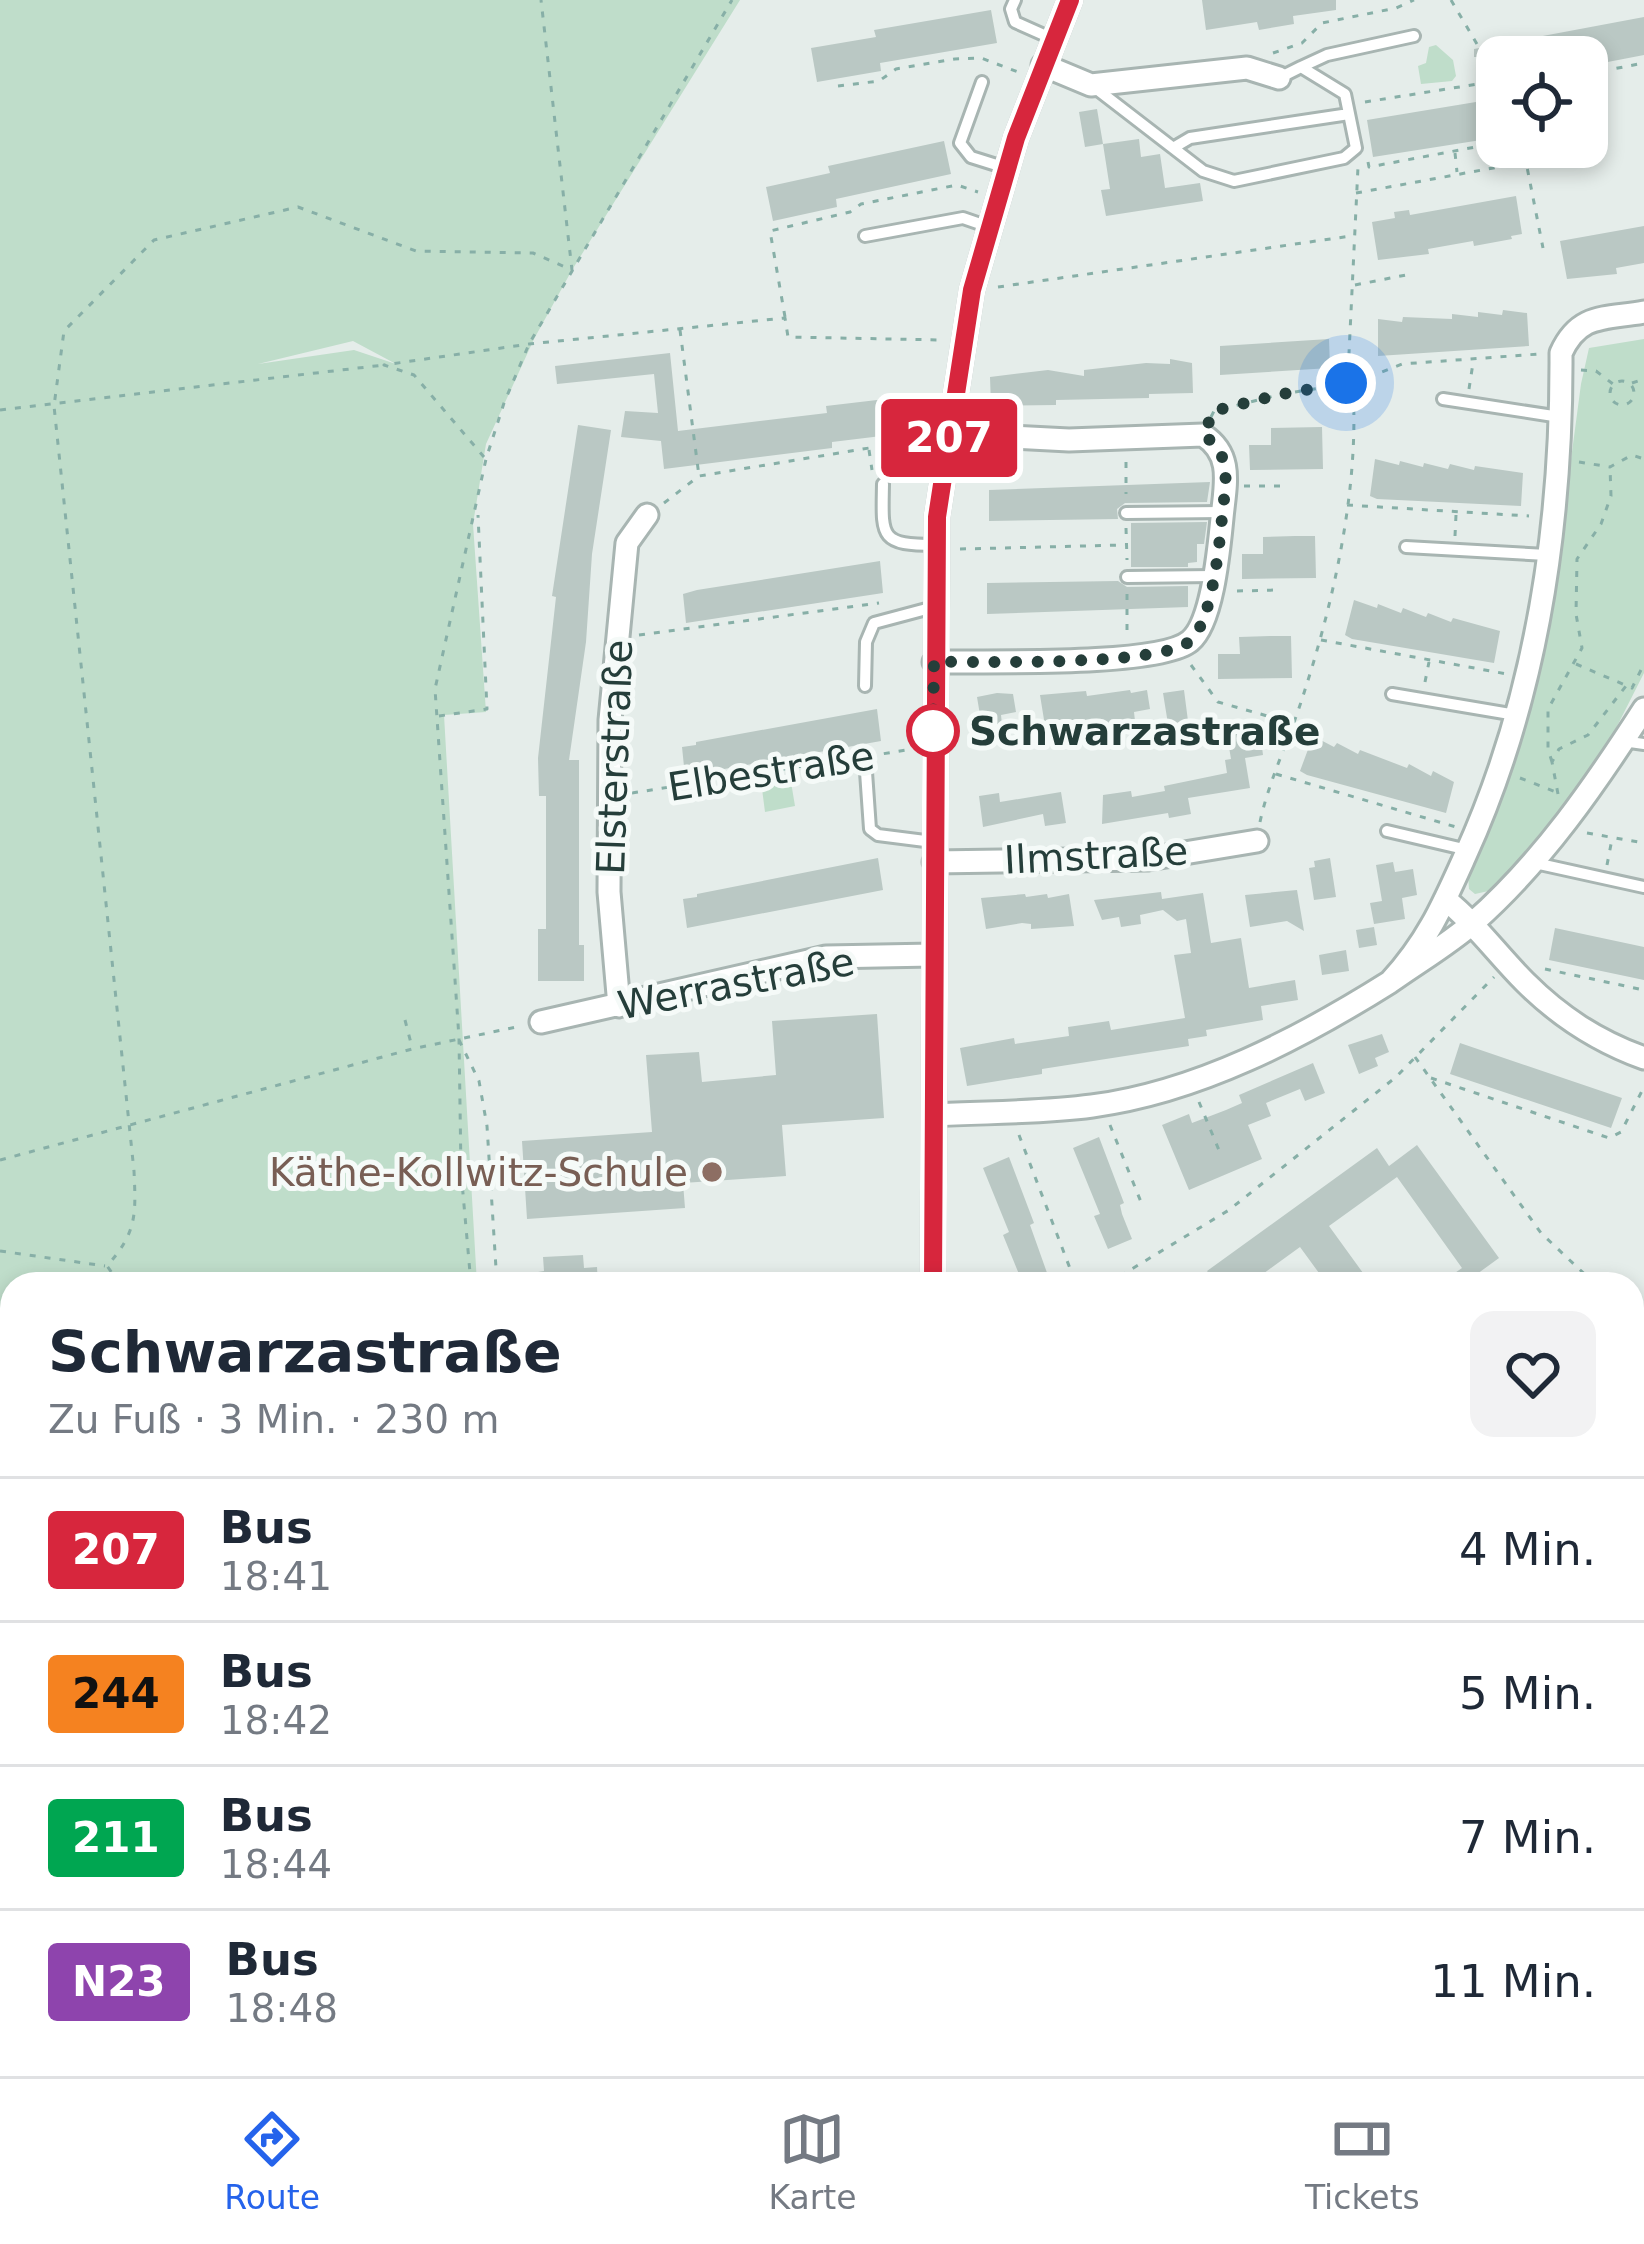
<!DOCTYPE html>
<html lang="de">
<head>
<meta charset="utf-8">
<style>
  :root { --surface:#fff; --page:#f2f2f3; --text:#1f2937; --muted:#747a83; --line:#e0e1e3; --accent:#2563eb }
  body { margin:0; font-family:"DejaVu Sans",sans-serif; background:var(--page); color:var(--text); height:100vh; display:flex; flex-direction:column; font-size:45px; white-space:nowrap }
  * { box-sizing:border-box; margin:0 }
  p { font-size:39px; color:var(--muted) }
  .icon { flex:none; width:66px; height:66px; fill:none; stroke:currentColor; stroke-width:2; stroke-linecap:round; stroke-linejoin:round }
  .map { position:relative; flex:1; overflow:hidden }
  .sheet { position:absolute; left:0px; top:1272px; width:1644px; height:804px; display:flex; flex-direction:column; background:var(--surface); border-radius:36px 36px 0 0; box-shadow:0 6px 18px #0003 }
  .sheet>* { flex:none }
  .badge { padding:0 24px; border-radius:9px; font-size:42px; line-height:78px }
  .buttons { position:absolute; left:1476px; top:36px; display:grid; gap:24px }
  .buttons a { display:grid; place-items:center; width:132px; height:132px; border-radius:24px; background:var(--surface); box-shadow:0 6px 18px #0003; font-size:60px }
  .you { position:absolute; width:60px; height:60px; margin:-30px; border:9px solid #fff; border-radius:50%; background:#1a73e8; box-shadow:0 0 0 18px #1a73e833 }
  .map>.badge { position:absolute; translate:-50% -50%; box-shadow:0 0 0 6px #fff }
  .round { display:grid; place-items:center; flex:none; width:126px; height:126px; border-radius:24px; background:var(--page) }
  .head { display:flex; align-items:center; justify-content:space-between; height:204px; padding:0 48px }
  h1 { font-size:57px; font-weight:700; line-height:90px }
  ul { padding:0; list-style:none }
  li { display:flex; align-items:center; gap:36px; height:144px; padding:0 48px; border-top:3px solid var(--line) }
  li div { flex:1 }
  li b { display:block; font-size:45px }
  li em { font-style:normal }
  li .badge { min-width:132px; font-weight:700; text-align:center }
  .dock { display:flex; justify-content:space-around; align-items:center; height:168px; border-top:3px solid var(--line); background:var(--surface); font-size:33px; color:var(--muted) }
  .dock a { display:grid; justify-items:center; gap:6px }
  .dock .on { color:var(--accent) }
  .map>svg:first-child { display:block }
</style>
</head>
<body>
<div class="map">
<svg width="1644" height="2076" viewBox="0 0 1644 2076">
  <rect width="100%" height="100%" fill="#e5edea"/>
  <path fill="#bfddca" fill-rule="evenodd" d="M0,0h740l-168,270 -38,69 -48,105 -13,80 13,188 -42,3 33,569h-465v355l-12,-2zM353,341l43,23 -42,-14 -96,14z
    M1436,45l17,15 3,16 -4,5 -31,3 -3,-18 8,-3 3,-16z
    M1644,339v334l-35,69 -54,74 -62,74 -18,4 -6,-5 -1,-14 52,-136 37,-174 24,-181 8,-36z
    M790,776l5,30 -30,6 -4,-31z"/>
  <path fill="#bac8c4" d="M1202,0h134v10l-43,6 1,8 -35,6 -2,-8 -51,8z
    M991,10l6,33 -117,20 1,8 -64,11 -6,-34 65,-11 -2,-7z
    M1644,17v38l-57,11v-9h-113v-8z
    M1488,100l6,38 -121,19 -6,-37z
    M1097,109l6,35 -18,3 -6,-35z
    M1139,139l2,18 19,-3 5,34 35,-5 3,18 -97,15 -5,-26 9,-1 -7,-45z
    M944,141l7,33 -115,25 1,8 -64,14 -7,-34 64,-14 -2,-7z
    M1516,196l6,38 -11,2 1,3 -38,7 -1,-5 -45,8 1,5 -51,6 -6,-38 23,-4 -1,-6 15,-2 1,5z
    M1644,226v37l-28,5 1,6 -50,5 -7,-38z
    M1503,310l24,3 2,33 -151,10v-37l24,3 1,-5 49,2v-5l26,3v-5l24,3z
    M1329,339l1,29 -110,7v-29z
    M670,353l8,78 149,-18 -1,-7 68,-8 4,36 -66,8v6l-168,21 -3,-28 -40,-4 4,-26 33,2 -4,-39 -97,10 -2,-18z
    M1170,359l22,4 1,30 -44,1v4l-93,2v5l-65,1 -1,-29 58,-7 36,6v-6l62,-7 24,1z
    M578,425l33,5 -19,124 -6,88 -17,118h10v185h5v36h-46v-52h8v-133h-7l-1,-38 18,-161 -4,-1z
    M1322,427l1,42 -73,1 -1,-25h22v-17z
    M1375,459l24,6 1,-4 23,6 1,-4 24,6 2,-5 24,6 1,-4 48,7 -2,33 -144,-7 -7,-3z
    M1210,482l-3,20 -82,1 -8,6 1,10 -129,2v-31z
    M1207,522l-3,22h-7v18l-9,1v4h-57v-44z
    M1295,536h20l1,42 -74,1v-25h21v-17z
    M880,561l3,32 -197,30 -3,-29 14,-4z
    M1118,581l9,6 61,-1v21l-201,7v-31z
    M1354,600l23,8 1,-4 23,9 2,-5 23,9 2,-4 23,9 2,-4 47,13 -6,32 -142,-24 -7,-4z
    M1270,636h21l1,42 -74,1v-25h22l-1,-17z
    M1130,690l1,3 16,-3 3,19 -16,3 1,9 -44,7 -9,-1 -2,-7 -35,6 -5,-31 46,-4 1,5z
    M1184,690l4,31 -20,3 -5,-31z
    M997,693l16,1 3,18 -15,3 1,9 -20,3 -5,-30z
    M877,709l4,32 -196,35 -3,-29 14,-2v-3z
    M1260,731l3,24 -18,3 5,30 -62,10 3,16 -22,4 -1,-5 -66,11 1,-29 28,-4 1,6 33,-6 -1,-5 63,-13 -2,-13 6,-1 -4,-24z
    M1313,736l21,11 3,-4 21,11 2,-4 47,18 2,-4 22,12 2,-5 21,11 -8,31 -139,-38 -7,-4z
    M1061,792l5,31 -21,3 -2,-12 -60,13 -4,-31 20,-3 1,9z
    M878,858l5,32 -196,38 -4,-29 14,-2v-3z
    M1330,858l6,39 -22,3 -5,-32 6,-1 -1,-6z
    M1393,862l2,10 18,-3 4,26 -15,3 3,21 -31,5 -4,-21 12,-2 -6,-36z
    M1297,890l7,41 -17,-10 -37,6 -5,-32z
    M1161,892l1,7 41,-6 8,50 30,-5 8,50 46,-8 3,20 -37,6 2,14 -57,10 1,6 -19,3 1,7 -147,23v5l-75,12 -7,-38 54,-10 1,6 54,-8 -1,-9 41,-6 2,9 74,-12 -11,-63 17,-2 -5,-34 -9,2 -14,-11 -23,5 1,9 -20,3 -2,-10 -17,3 -8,-20z
    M1025,894l1,3 21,-3 1,4 21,-4 5,32 -43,3v-5l-9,-1 -36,6 -5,-31z
    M1374,927l3,18 -18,3 -3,-18z
    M1555,928l89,19v33l-95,-20z
    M1346,950l3,21 -27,4 -3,-20z
    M877,1014l7,104 -102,7 4,51 -103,7 2,25 -158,11 -5,-78 130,-9 -6,-77 53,-3 3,30 74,-7 -4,-54z
    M1382,1034l7,18 -14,6 3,8 -19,8 -11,-29z
    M1460,1043l162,55 -11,30 -161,-54z
    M1313,1063l12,30 -20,8 -5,-12 -34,14 5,13 -23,9 14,34 -73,31 -27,-65 27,-11 3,9 34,-13 16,-7 -3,-8z
    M1099,1137l25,66 -4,2 2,9 10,25 -24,10 -14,-33 6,-2 -27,-66z
    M1417,1145l82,113 -22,16 8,10h-46l23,-16 -65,-91 -68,49 42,58h-44l-27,-37 -51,37h-32l-10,-13 170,-123 12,18z
    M1009,1157l25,66 -4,2 21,59h-28l-20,-49 6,-3 -26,-64z
    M583,1255l1,13 13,-1 1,17h-60v-12l6,-1 -1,-14z"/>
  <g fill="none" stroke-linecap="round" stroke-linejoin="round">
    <defs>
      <path id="service" d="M1015,0l-4,9 4,13 38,17
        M1301,67l26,-12 87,-19
        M982,82l-22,61 11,14 35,11
        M1094,87l109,84 31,10 110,-23 12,-10 -11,-54 -44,-27 -22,11
        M1173,148l17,-10 159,-24
        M865,236l98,-18 26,9
        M1443,399l117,18
        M883,484c-1,53 -4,61 52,61
        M1126,513l96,-1
        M1406,547l141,8
        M1127,577l86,-1
        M865,686l1,-44 8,-19 60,-16
        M1392,694l124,21
        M1623,741l21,3
        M866,772l4,57 8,6 55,7
        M1387,831l81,19
        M1535,863l109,24
        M480,2073l1,-9
        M431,2075l1,-11
        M185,2076l1,-12
        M744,2076c19,-19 69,-13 91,0
        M1319,2076l1,-12"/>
      <path id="minor" d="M1043,65l48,20 156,-17 32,10
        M1644,312c-39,7 -65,1 -83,41 1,173 -24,345 -96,503 -22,49 -38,86 -75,126 28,-20 59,-38 84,-60 69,-61 121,-137 170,-213
        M934,662c48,-1 225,5 256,-21 23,-19 29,-94 32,-123 3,-33 12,-63 -19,-83l-134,5 -119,-6
        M934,862l214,-3 109,-18
        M1445,899c31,25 52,55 80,83 35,35 72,59 119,76
        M619,1006l-10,-114 1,-172 17,-177 20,-28
        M541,1022l285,-65 107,-2
        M934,1115c52,-3 106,-2 158,-9 106,-14 209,-68 298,-124
        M933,1284l4,-767 35,-227 44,-152 54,-138
        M1632,1804l12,-29
        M145,2076l2,-12
        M1066,2076l8,-12
        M1502,2076l7,-12"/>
      <path id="secondary" d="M1632,1521l12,-2
        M914,2076l3,-12"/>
    </defs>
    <use href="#service" stroke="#a8b5b2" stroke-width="16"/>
    <use href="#minor" stroke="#a8b5b2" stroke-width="27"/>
    <use href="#secondary" stroke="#a4b8b3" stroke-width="36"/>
    <path stroke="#87afa7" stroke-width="3" stroke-dasharray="6 9" stroke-linecap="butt" d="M1451,0l46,78
      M1273,53l29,-10 20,-20 74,-15 18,-8
      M1587,74l57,-11
      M838,86l41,-5 17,-12 59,-10 26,-1 37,14
      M1365,102l113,-18 13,10 6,-1
      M1455,153l2,19
      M1368,162l1,5 128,-24
      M1356,193l170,-31 17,86
      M1355,285l51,-10
      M998,287l353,-51
      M785,317l-15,-86 80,-19 11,-8 96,-19 21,7
      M680,330l19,146
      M1581,370l15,1 17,13
      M1610 393a12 12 0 1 1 24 0a12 12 0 1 1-24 0Z
      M1632,383l12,-4
      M1469,389l4,-26
      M0,410l384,-45
      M1211,417l3,-6 68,-17 72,-11 48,-19 137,-10
      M869,450l3,20
      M484,457l-70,-82 -30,-10 145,-21 256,-26 3,19 154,3
      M1126,462v32
      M1579,462l31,5 22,-12 12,4
      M1244,486h42
      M664,503l35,-27 231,-38
      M1347,505l182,11
      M1126,528l1,32
      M1455,536l1,-21
      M960,549l165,-4
      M1237,591l41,-1
      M1127,594v38
      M639,635l240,-32
      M1321,640l186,34
      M1576,664l56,24 12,-24
      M1191,665l27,37 74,21
      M1425,682l4,-20
      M439,716l48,-7 -9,-194
      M869,756l44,-7
      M1552,762l-4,-13v-40l34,-61 -6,-34 1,-55 24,-35 10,-28 -1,-29
      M1276,774l180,53
      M1520,778l36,14
      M632,793l228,-36
      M1558,794l-6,-32 7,-13 29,-14 38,-49
      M1260,822c9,-42 29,-82 42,-123 34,-103 64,-238 47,-346l9,-186
      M1587,833l57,10
      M1607,865l5,-26
      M1545,969l99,21
      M405,1020l7,27
      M459,1040l20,41 8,45 10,158
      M1415,1057l126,176 54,51
      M1431,1078l178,60 12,-6 23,-45
      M1199,1102l22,53
      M1110,1125l33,82
      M1019,1135l52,136
      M0,1160l412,-111 109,-23
      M0,1251l105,15
      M120,1284l-13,-18c30,-34 29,-51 27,-95l-80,-765 10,-75 90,-91 144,-33 118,44 117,2 39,17 -31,-270
      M471,1284l-10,-113 -2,-133 -24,-349 51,-230 18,-56 25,-59 203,-344
      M1107,1284l122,-74 167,-133 98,-100
      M1632,1321l12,12
      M0,1615l12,2
      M0,1634l12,2
      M1632,1698l12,5
      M0,1854l12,4
      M0,1923l12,-17
      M1632,1942l12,7
      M328,2074l44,-10
      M328,2074l1,-10
      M511,2076l1,-12
      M712,2076l1,-12"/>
    <use href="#service" stroke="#fff" stroke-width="10"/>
    <use href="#minor" stroke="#fff" stroke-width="21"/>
    <use href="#secondary" stroke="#fff" stroke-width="30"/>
  </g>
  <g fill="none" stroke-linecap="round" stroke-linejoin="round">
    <defs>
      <path id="line" d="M933,1284l4,-767 35,-227 44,-152 54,-138"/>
    </defs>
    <use href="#line" stroke="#fff" stroke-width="27"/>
    <use href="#line" stroke="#d7263d" stroke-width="18"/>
    <path stroke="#253e3a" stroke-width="12" stroke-dasharray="0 21.6" d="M933,731l1,-69c47,-1 226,5 256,-21 22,-19 29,-94 32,-123 3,-34 12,-63 -19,-83l11,-24 68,-17 64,-11"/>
  </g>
  <circle fill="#fff" stroke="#d7263d" stroke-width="6" cx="933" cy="731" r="24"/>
  <circle fill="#8d6e63" stroke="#f5faf8" stroke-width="4.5" cx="712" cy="1172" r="12"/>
  <g text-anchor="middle" stroke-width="10" stroke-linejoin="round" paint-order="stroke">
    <g font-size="39" font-weight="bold" fill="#253e3a" stroke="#f5faf8" text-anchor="start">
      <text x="969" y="745">Schwarzastraße</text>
    </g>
    <g font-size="39" fill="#253e3a" stroke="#f5faf8">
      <text transform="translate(614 757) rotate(-88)" y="14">Elsterstraße</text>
      <text transform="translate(771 771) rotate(-9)" y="14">Elbestraße</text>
      <text transform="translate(1096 855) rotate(-3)" y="14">Ilmstraße</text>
      <text transform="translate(736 983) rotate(-11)" y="14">Werrastraße</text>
    </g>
    <g font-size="39" fill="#785e54" stroke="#f5faf8" text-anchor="end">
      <text x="688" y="1186">Käthe-Kollwitz-Schule</text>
    </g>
  </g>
</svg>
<div class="buttons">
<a><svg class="icon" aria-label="locate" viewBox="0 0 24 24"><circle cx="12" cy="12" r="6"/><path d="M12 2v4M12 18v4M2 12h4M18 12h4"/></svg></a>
</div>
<div class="you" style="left:1346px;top:383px"></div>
<b class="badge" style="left:949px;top:438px;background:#d7263d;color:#fff">207</b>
<section class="sheet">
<div class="head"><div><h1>Schwarzastraße</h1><p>Zu Fuß · 3 Min. · 230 m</p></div><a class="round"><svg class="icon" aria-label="heart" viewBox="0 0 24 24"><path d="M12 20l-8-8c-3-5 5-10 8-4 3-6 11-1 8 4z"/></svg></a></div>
<ul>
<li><span class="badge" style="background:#d7263d;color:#fff">207</span><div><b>Bus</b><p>18:41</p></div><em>4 Min.</em></li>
<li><span class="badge" style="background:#f58220;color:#111">244</span><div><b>Bus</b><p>18:42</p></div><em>5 Min.</em></li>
<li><span class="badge" style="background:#00a651;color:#fff">211</span><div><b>Bus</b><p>18:44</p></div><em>7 Min.</em></li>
<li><span class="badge" style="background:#8e44ad;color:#fff">N23</span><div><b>Bus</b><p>18:48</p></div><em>11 Min.</em></li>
</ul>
</section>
</div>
<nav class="dock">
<a class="on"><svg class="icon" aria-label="directions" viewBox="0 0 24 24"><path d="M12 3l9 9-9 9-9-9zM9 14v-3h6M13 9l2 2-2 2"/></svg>Route</a>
<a><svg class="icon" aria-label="map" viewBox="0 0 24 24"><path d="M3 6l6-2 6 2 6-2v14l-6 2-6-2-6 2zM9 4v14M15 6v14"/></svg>Karte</a>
<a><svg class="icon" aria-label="tickets" viewBox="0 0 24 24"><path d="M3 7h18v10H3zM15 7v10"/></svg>Tickets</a>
</nav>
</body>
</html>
